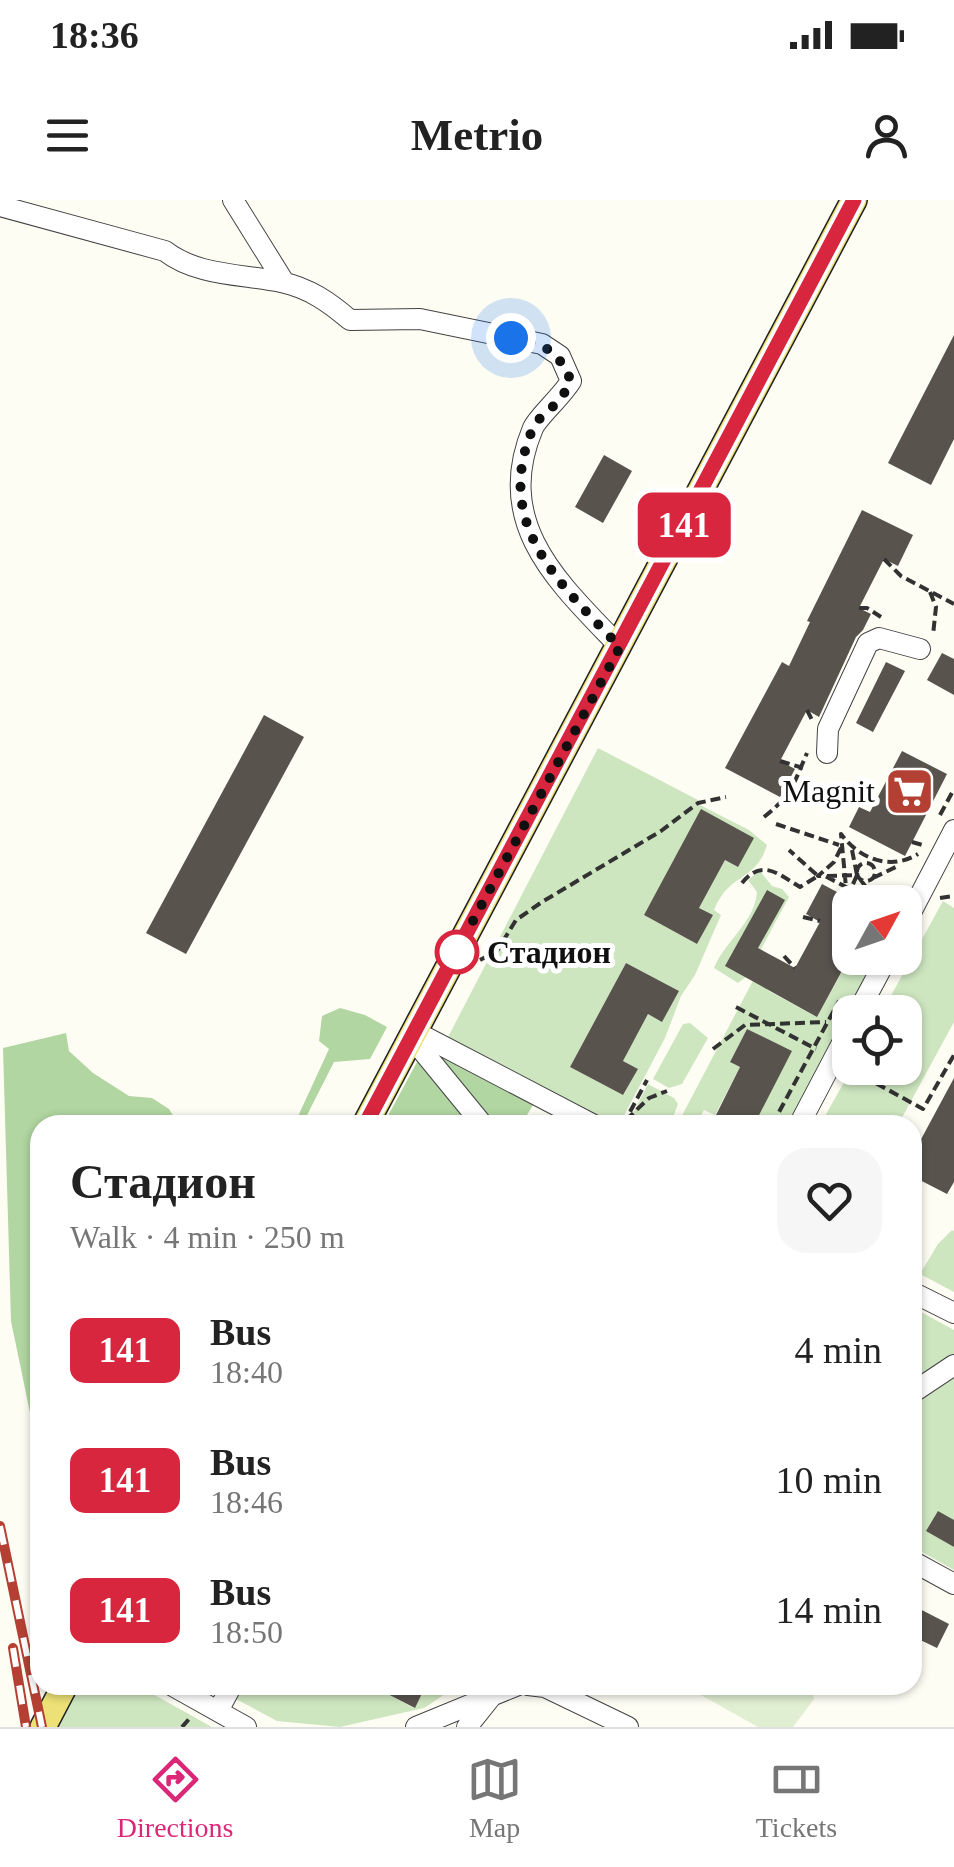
<!DOCTYPE html>
<html lang="en">
<head>
<meta charset="utf-8">
<style>
  :root { --surface:#fff; --page:#f6f6f6; --text:#222; --muted:#767676; --line:#e0e0e0; --accent:#db2777 }
  body { margin:0; font-family:"Times New Roman",serif; background:var(--page); color:var(--text); height:100vh; display:flex; flex-direction:column; font-size:38px; white-space:nowrap }
  * { box-sizing:border-box; margin:0 }
  p { font-size:32px; color:var(--muted) }
  .icon { flex:none; width:55px; height:55px; fill:none; stroke:currentColor; stroke-width:2; stroke-linecap:round; stroke-linejoin:round }
  .map { position:relative; flex:1; overflow:hidden }
  .details { position:absolute; left:30px; top:915px; width:892px; height:580px; display:flex; flex-direction:column; background:var(--surface); border-radius:30px; box-shadow:0 2px 8px #0004 }
  .details>* { flex:none }
  .badge { padding:0 20px; border-radius:15px; font-size:35px; line-height:65px }
  .needle { width:65px; rotate:50deg }
  .buttons { position:absolute; left:832px; top:685px; display:grid; gap:20px }
  .buttons a { display:grid; place-items:center; width:90px; height:90px; border-radius:20px; background:var(--surface); box-shadow:0 2px 8px #0004; font-size:50px }
  .you { position:absolute; width:50px; height:50px; margin:-25px; border:8px solid #fff; border-radius:50%; background:#1a73e8; box-shadow:0 0 0 15px #1a73e833 }
  .map>.badge { position:absolute; translate:-50% -50%; box-shadow:0 0 0 5px #fff }
  .round { display:grid; place-items:center; flex:none; width:105px; height:105px; border-radius:30px; background:var(--page) }
  .headline { display:flex; align-items:center; justify-content:space-between; height:170px; padding:0 40px }
  h1 { font-size:48px; font-weight:600; line-height:75px }
  ul { padding:0; list-style:none }
  li { display:flex; align-items:center; gap:30px; height:130px; padding:0 40px }
  li div { flex:1 }
  li b { display:block; font-size:38px }
  li em { font-style:normal }
  li .badge { min-width:110px; font-weight:700; text-align:center }
  .status { display:flex; justify-content:space-between; align-items:center; height:70px; padding:0 50px; background:var(--surface); direction:ltr }
  .status svg { height:28px; fill:currentColor }
  header { display:flex; justify-content:space-between; align-items:center; height:130px; padding:0 40px; background:var(--surface); font-size:45px; font-weight:600 }
  .tab-bar { display:flex; justify-content:space-around; align-items:center; height:140px; border-top:2px solid var(--line); background:var(--surface); font-size:28px; color:var(--muted) }
  .tab-bar a { display:grid; justify-items:center; gap:5px }
  .tab-bar .selected { color:var(--accent) }
  .map>svg:first-child { display:block }
</style>
</head>
<body>
<div class="status"><b>18:36</b><svg viewBox="0 0 49 12"><path d="M0 12V9h3v3zM5 12V6h3v6zM10 12V3h3v9zM15 12V0h3v12zM26 1h20v11H26zM47 4h2v5h-2z"/></svg></div>
<header><svg class="icon" aria-label="menu" viewBox="0 0 24 24"><path d="M4 6h16M4 12h16M4 18h16"/></svg>Metrio<svg class="icon" aria-label="person" viewBox="0 0 24 24"><circle cx="12" cy="8" r="4"/><path d="M4 21q1-7 8-7t8 7"/></svg></header>
<div class="map">
<svg width="954" height="1527" viewBox="0 0 954 1527">
  <rect width="100%" height="100%" fill="#fefdf4"/>
  <path fill="#cee6c0" fill-rule="evenodd" d="M598,548l100,52v4l51,26 18,15c-11,37 -38,27 -53,65l7,5 -26,60 -14,21 -16,42 -46,87h-6l-165,-88zM702,610l36,57 -13,-7 -26,48 13,8 -15,28 -53,-29zM626,763l53,28 -17,30 -14,-7 -25,47 15,8 -15,26 -53,-28z
    M760,671l12,15 10,3 7,8 -43,80 -8,6 -24,-15c10,-26 41,-46 43,-76l-9,-12z
    M943,701l11,7v114l-56,103h-78l32,-57h53v-56h-23z
    M767,754l15,7 -15,29 50,27 33,-60 34,1 -34,54v9l-54,104h-42l37,-73 -44,-23 -17,33 10,5 -25,48 -11,-5 -8,15h-19z
    M690,823l18,15 -26,46 -13,4 -16,-9 30,-55z
    M648,884l26,14 4,6 -8,21h-43z
    M952,1030l2,1v61l-34,-18 18,-30z
    M912,1107l42,23v190l-16,-9 16,36v23l-41,-23z
    M210,1485h160l44,23 12,-23h33l-35,23 -84,19 -63,-6z
    M79,1488h63l70,39h-155z"/>
  <path fill="#b1d6a1" d="M340,808l25,7 22,12 -17,32 -36,3 -32,63h-8l35,-76 -10,-8 3,-25z
    M66,833l3,18 24,22 36,23 23,2 17,11 10,16h-139v336l-29,-140 -8,-273z
    M424,849l109,56 -12,20h-27l-13,-10 -3,10h-95z"/>
  <path fill="#e0eed1" d="M683,1485h128l3,14 -21,28h-35z"/>
  <path fill="#58534d" d="M954,135v104l-23,46 -43,-22z
    M604,255l28,16 -29,52 -28,-16z
    M862,310l51,25 -15,31 -14,-7 -25,49 12,6 -8,16 -7,7 -37,80 -12,-7 -27,51 15,8 -15,28 -55,-29 57,-106 7,4 21,-44 -3,-1z
    M942,453l12,6v36l-27,-15z
    M886,462l19,9 -32,61 -17,-9z
    M264,515l40,22 -118,217 -40,-21z
    M902,551l45,23 -42,82 -56,-29 10,-20 11,5z
    M701,609l53,29 -16,29 -13,-7 -26,48 14,7 -16,29 -53,-29z
    M822,684l28,15v57l-33,61 -92,-51 42,-76 18,10 -27,48 37,20 25,-46 -14,-8z
    M626,763l53,28 -17,31 -14,-8 -25,47 15,8 -15,26 -53,-28z
    M747,829l45,22 -38,74h-43l29,-58 -10,-5z
    M954,878v104l-7,12 -35,-18v-20z
    M938,1311l16,9v27l-28,-16z
    M912,1405l37,19 -12,24 -25,-12z
    M370,1485h56l-11,23z"/>
  <g fill="none" stroke-linecap="round" stroke-linejoin="round">
    <defs>
      <path id="minor" d="M233,0l51,82
        M0,6l165,45c32,25 78,23 116,31 28,6 48,20 69,38l70,-1 122,25 18,12 11,25c-9,15 -33,36 -38,47 -41,97 27,156 87,219
        M827,553l1,-24 40,-86 11,-5 41,11
        M905,724l49,-94
        M858,812l29,-54
        M414,831l180,94
        M411,837l72,88
        M799,925l51,-97
        M912,1092l42,21
        M912,1193l42,-28
        M912,1361l42,23
        M171,1485l75,42
        M528,1485l17,2 83,40
        M219,1509l13,-24
        M416,1527l102,-42
        M467,1527l24,-30"/>
      <path id="major" d="M365,925l489,-925
        M43,1527l22,-42"/>
    </defs>
    <use href="#minor" stroke="#434343" stroke-width="22"/>
    <use href="#major" stroke="#212121" stroke-width="28"/>
    <path stroke="#323232" stroke-width="4" stroke-dasharray="10 5" stroke-linecap="butt" d="M884,359l17,17 53,28
      M930,392l6,15 -3,28
      M859,408h8l14,9
      M807,510l5,10
      M780,561l23,7
      M940,615l14,-26
      M764,617c28,-22 30,-34 43,-64
      M776,624l63,21
      M912,642l14,4
      M841,648l-7,14 -16,14h7l50,26
      M852,650l5,25 20,27
      M857 672a9 9 0 1 1 18 0a9 9 0 1 1-18 0Z
      M827,676l30,-1 -10,23
      M873,678l27,-13
      M742,683c20,-25 36,-9 58,4l18,-11 -29,-26
      M847,698l-6,-64c18,25 50,37 77,20
      M940,698l14,-2
      M803,717l17,4
      M784,756l11,12
      M480,760l17,-9 19,-31 26,-18 119,-71 37,-28 28,-6
      M736,807l80,42
      M713,849l32,-24 81,-3
      M850,869l73,40 31,-54
      M626,920l23,-22 18,-7
      M623,925l24,-45
      M772,925l67,-124
      M182,1527l7,-8"/>
    <use href="#minor" stroke="#fff" stroke-width="20"/>
    <use href="#major" stroke="#ece076" stroke-width="25"/>
    <defs>
      <path id="rail" d="M0,1326l42,201
        M13,1448l13,79"/>
    </defs>
    <use href="#rail" stroke="#b44034" stroke-width="10"/>
    <use href="#rail" stroke="#fff" stroke-width="6" stroke-dasharray="19" stroke-linecap="butt"/>
  </g>
  <g fill="none" stroke-linecap="round" stroke-linejoin="round">
    <defs>
      <path id="line" d="M365,925l489,-925"/>
    </defs>
    <use href="#line" stroke="#fff" stroke-width="22"/>
    <use href="#line" stroke="#d7263d" stroke-width="15"/>
    <path stroke="#101010" stroke-width="10" stroke-dasharray="0 18" d="M457,752l-5,8 168,-313c-60,-63 -128,-123 -87,-219 5,-11 18,-18 26,-28 5,-5 8,-13 12,-19 -15,-33 -25,-36 -60,-43"/>
  </g>
  <defs>
    <symbol id="supermarket-square" viewBox="-11 -11 22 22"><rect x="-9" y="-9" width="18" height="18" rx="4" fill="#b44034" stroke="#fff"/><path d="M-6-5.5h2.5l.6 2H6L4.5 2H-2.5L-4.4-4H-6ZM-1.5 3.2a1.3 1.3 0 1 0 .1 0ZM3 3.2a1.3 1.3 0 1 0 .1 0Z" fill="#fff"/></symbol>
  </defs>
  <g fill-rule="evenodd">
    <use href="#supermarket-square" x="882" y="564" width="55" height="55"/>
  </g>
  <circle fill="#fff" stroke="#d7263d" stroke-width="5" cx="457" cy="752" r="20"/>
  <g text-anchor="middle" stroke-width="10" stroke-linejoin="round" paint-order="stroke">
    <g font-size="32" fill="#101010" stroke="#fff" text-anchor="end">
      <text x="875" y="602">Magnit</text>
    </g>
    <g font-size="32" font-weight="bold" fill="#101010" stroke="#fff" text-anchor="start">
      <text x="487" y="763">Стадион</text>
    </g>
  </g>
</svg>
<div class="buttons">
<a><svg class="needle" viewBox="-14 -14 28 28"><path d="M0-13l5 13h-10z" fill="#e53935"/><path d="M0 13l5-13h-10z" fill="#767676"/></svg></a>
<a><svg class="icon" aria-label="locate" viewBox="0 0 24 24"><circle cx="12" cy="12" r="6"/><path d="M12 2v4M12 18v4M2 12h4M18 12h4"/></svg></a>
</div>
<div class="you" style="left:511px;top:138px"></div>
<b class="badge" style="left:684px;top:325px;background:#d7263d;color:#fff">141</b>
<section class="details">
<div class="headline"><div><h1>Стадион</h1><p>Walk · 4 min · 250 m</p></div><a class="round"><svg class="icon" aria-label="heart" viewBox="0 0 24 24"><path d="M12 20l-8-8c-3-5 5-10 8-4 3-6 11-1 8 4z"/></svg></a></div>
<ul>
<li><span class="badge" style="background:#d7263d;color:#fff">141</span><div><b>Bus</b><p>18:40</p></div><em>4 min</em></li>
<li><span class="badge" style="background:#d7263d;color:#fff">141</span><div><b>Bus</b><p>18:46</p></div><em>10 min</em></li>
<li><span class="badge" style="background:#d7263d;color:#fff">141</span><div><b>Bus</b><p>18:50</p></div><em>14 min</em></li>
</ul>
</section>
</div>
<nav class="tab-bar">
<a class="selected"><svg class="icon" aria-label="directions" viewBox="0 0 24 24"><path d="M12 3l9 9-9 9-9-9zM9 14v-3h6M13 9l2 2-2 2"/></svg>Directions</a>
<a><svg class="icon" aria-label="map" viewBox="0 0 24 24"><path d="M3 6l6-2 6 2 6-2v14l-6 2-6-2-6 2zM9 4v14M15 6v14"/></svg>Map</a>
<a><svg class="icon" aria-label="tickets" viewBox="0 0 24 24"><path d="M3 7h18v10H3zM15 7v10"/></svg>Tickets</a>
</nav>
</body>
</html>
